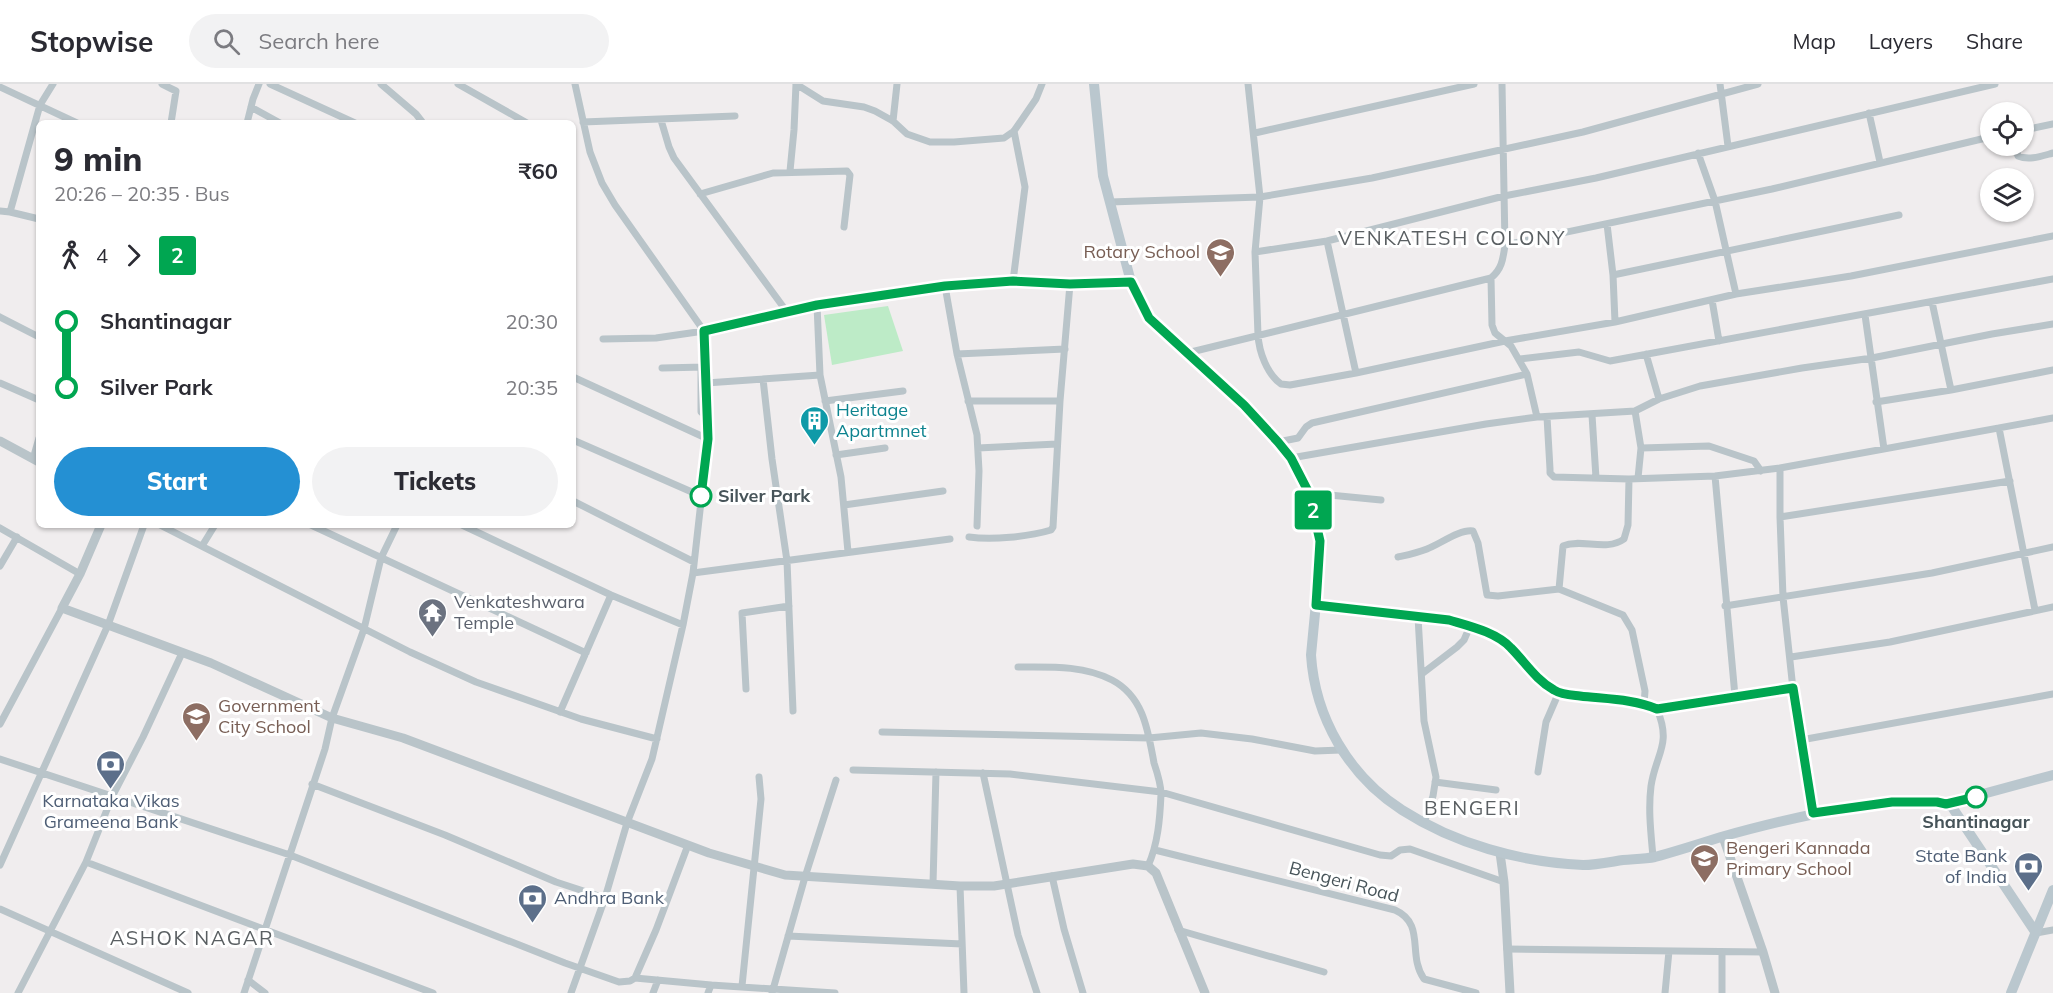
<!DOCTYPE html>
<html lang="en">
<head>
<meta charset="utf-8">
<style>
  :root { --surface:#fff; --page:#f2f2f3; --text:#2b2b33; --muted:#7c7c81; --line:#e1e1e2; --accent:#2490d3 }
  body { margin:0; font-family:Mulish,sans-serif; background:var(--page); color:var(--text); height:100vh; display:flex; flex-direction:column; font-size:22px; white-space:nowrap }
  * { box-sizing:border-box; margin:0 }
  p { font-size:20px; color:var(--muted) }
  .icon { flex:none; width:33px; height:33px; fill:none; stroke:currentColor; stroke-width:2; stroke-linecap:round; stroke-linejoin:round }
  .map { position:relative; flex:1; overflow:hidden }
  .side { position:absolute; left:36px; top:36px; width:540px; height:408px; display:flex; flex-direction:column; background:var(--surface); border-radius:9px; box-shadow:0 2px 4px #0004 }
  .side>* { flex:none }
  .badge { padding:0 12px; border-radius:4px; font-size:21px; line-height:39px }
  .fabs { position:absolute; left:1980px; top:18px; display:grid; gap:12px }
  .fabs a { display:grid; place-items:center; width:54px; height:54px; border-radius:50%; background:var(--surface); box-shadow:0 2px 4px #0004; font-size:30px }
  .map>.badge { position:absolute; translate:-50% -50%; box-shadow:0 0 0 3px #fff }
  .legs { display:flex; align-items:center; gap:9px; height:66px; padding:0 18px; font-size:20px }
  .legs p { margin-inline-start:auto }
  .head { display:flex; align-items:center; justify-content:space-between; height:102px; padding:0 18px }
  h1 { font-size:33px; font-weight:800; line-height:45px }
  .cta { display:flex; gap:12px; margin-top:auto; padding:12px 18px }
  .cta a { flex:1; height:69px; border-radius:36px; background:var(--accent); color:#fff; font-size:24px; font-weight:800; line-height:69px; text-align:center }
  .cta a+a { background:var(--page); color:var(--text) }
  ul { padding:0 18px; list-style:none }
  li { display:flex; align-items:center; gap:21px; height:66px; font-size:22px }
  li i { display:grid; place-items:center; width:9px; height:100%; margin:0 8px; background:currentColor }
  li i::after { content:''; width:15px; height:15px; margin:-8px; border:4px solid; border-radius:50%; background:var(--surface) }
  li p { margin-inline-start:auto }
  li:first-child i { background:linear-gradient(#0000 50%,currentColor 0) }
  li:last-child i { background:linear-gradient(currentColor 50%,#0000 0) }
  header { display:flex; align-items:center; gap:36px; box-sizing:border-box; height:84px; padding:0 30px; background:var(--surface); border-bottom:2px solid var(--line) }
  header strong { font-size:28px }
  nav { display:flex; gap:33px; margin-inline-start:auto; font-size:21px }
  .search { width:420px; height:54px; background:var(--page); display:flex; align-items:center; gap:15px; box-sizing:border-box; padding:0 21px; border-radius:33px; color:var(--muted); font-size:22px }
  .map>svg:first-child { display:block }
</style>
</head>
<body>
<header>
<strong>Stopwise</strong>
<div class="search"><svg class="icon" aria-label="search" viewBox="0 0 24 24"><circle cx="10" cy="10" r="6"/><path d="M15 15l6 6"/></svg>Search here</div>
<nav><a>Map</a><a>Layers</a><a>Share</a></nav>
</header>
<div class="map">
<svg width="2053" height="909" viewBox="0 0 2053 909">
  <rect width="100%" height="100%" fill="#f0edee"/>
  <path fill="#bdebc7" d="M888,222l15,45 -71,14 -8,-50z"/>
  <g fill="none" stroke-linecap="round" stroke-linejoin="round">
    <path stroke="#b9c4c9" stroke-width="7" d="M162,0l14,7 -5,32
      M270,0l85,39
      M381,0l35,30 7,9
      M458,0l69,39
      M796,0l27,17 41,6 11,4 18,10 14,13 23,8h24l50,-4 10,-7 22,-32 6,-15
      M1720,0l8,62
      M1758,0l-175,48 -211,46 -112,19 -5,55 3,83c1,17 9,39 23,49l9,1 66,-12 149,-32 110,-19 121,-28 115,-18 202,-40
      M0,3l77,36
      M251,23l29,16
      M1869,29l11,49
      M661,36l8,27 5,11 113,154
      M893,37l4,-37
      M583,38l152,-6
      M247,39l6,-24 6,-15
      M2024,46l29,-6
      M1255,49l219,-49
      M2015,62l3,10c11,5 24,0 35,-3
      M1698,69l17,48 21,93
      M790,87l4,-41 2,-46
      M700,110l73,-21 74,-2 3,4 -6,52
      M1110,118l150,-5 -12,-113
      M0,127l10,1 30,-107 13,-21
      M10,128l29,7
      M1607,140l6,51 2,47
      M1327,157l29,132
      M1505,161l267,-56 218,-52
      M1255,168l72,-11 177,-45 92,-18 399,-94
      M1613,191l286,-60
      M1491,194l1,47 3,8 16,13 16,28 10,43
      M1013,197l12,-94 -11,-56
      M945,202l12,68 20,81 2,36 -2,55
      M1712,216l7,41
      M1932,218l19,88
      M817,221l3,70 21,102 7,75
      M1865,231l19,134
      M0,233l39,20
      M603,255l53,-1 48,-7 113,-26 128,-19 68,-5 57,3 61,-2
      M1187,269l304,-75c11,-9 12,-19 14,-33l-3,-161
      M957,270l108,-5
      M1646,270l13,45
      M1520,275l59,-7 31,9 443,-82
      M701,283v45l6,3
      M662,284l42,-1
      M573,293l135,62
      M763,295l9,80 15,102 6,150
      M0,299l39,17
      M706,299l114,-8
      M825,317l78,-10
      M968,317h92
      M1876,318l75,-12 102,-20
      M1635,327l6,37 -3,30
      M1592,331l4,63
      M1547,333l3,52v4l4,4 75,2 86,-3 65,-8
      M1999,344l36,182
      M573,356l128,56
      M1278,358l20,-4 8,-11 6,-4 215,-49
      M978,364l79,-4
      M1641,364l68,-2 45,15 7,10
      M836,371l49,-7
      M1291,374l195,-34 51,-7 98,-6 24,-12 41,-13 102,-18 70,-10 120,-24 61,-10
      M33,375l6,-21
      M1715,392l20,220
      M1309,409l72,7
      M573,417l121,61
      M844,421l99,-14
      M1780,433l230,-36
      M160,441l250,127 66,30 105,37 76,20
      M311,441l275,128
      M462,441l149,70 72,30
      M0,444l80,46
      M969,453c23,3 59,0 82,-7l2,-3 7,-126 10,-117
      M202,462l13,-21
      M1398,473c9,-2 19,-4 29,-8 13,-5 33,-20 46,-18l5,12 9,52 11,1 61,-7 64,26 9,15 13,61 -1,13
      M0,482l17,-29
      M693,489l257,-34
      M1559,505l4,-43c18,-8 43,6 61,-7l4,-14 1,-46
      M1316,521l133,15c20,6 47,13 63,28 13,14 24,32 42,42 8,5 17,5 26,6 25,3 54,3 77,13 15,36 -1,44 -6,77 -3,24 0,48 2,71
      M1725,522l207,-33 121,-26
      M1418,533l6,104 12,56 -3,19 -9,27
      M1791,573l99,-15 163,-35
      M1018,583c31,0 65,-2 94,13 32,17 36,51 42,83 3,9 7,21 7,31 -1,24 -3,50 -13,72
      M1423,589l34,-26 7,-7 6,-14
      M746,605l-4,-76 47,-7
      M1657,625l136,-20
      M560,628l51,-117
      M0,640l62,-116
      M882,648l267,6 52,-5 51,6 63,12 26,-1
      M1801,656l252,-46
      M0,675l290,96 275,108 54,19 11,-1 5,-3 76,7
      M853,686l157,4 151,18 219,63 11,1 9,-6 10,-1 94,33
      M1538,688l8,-50 13,-30
      M983,689l35,162 19,58
      M1435,698l61,8
      M312,700l133,51 111,47 49,16
      M1813,729l-20,-124 -10,-92 -3,-80v-49l273,-50
      M1155,766l240,60c31,14 12,45 29,69l52,14
      M86,778l347,131
      M0,781l108,-240 36,-100
      M1052,792l12,53 19,64
      M933,800l3,-112
      M960,802l4,107
      M0,825l188,84
      M1178,846l146,42
      M2036,849l17,-3
      M788,852l174,8
      M1507,865l256,3
      M1722,869v40
      M635,894l21,-48 32,-85
      M248,896l17,13
      M742,902l19,-187 -2,-22
      M18,909l68,-131 26,-65 31,-60 39,-84
      M244,909l81,-244 7,-31 32,-89 17,-71 16,-33
      M571,909l34,-95 22,-75 25,-64 31,-134 10,-52 15,-134 -4,-108 -89,-126 -13,-22 -12,-31 -15,-68
      M653,909l5,-13
      M708,909l3,-8 124,8
      M772,909l33,-116 31,-97
      M1665,909l4,-42"/>
    <path stroke="#b9c4c9" stroke-width="9" d="M0,357l39,21
      M101,441l-21,49 -18,34 149,55 121,55 71,20 306,115 76,22 175,11h34l139,-22 15,2 8,7 49,120
      M1723,753l40,115 12,41
      M1500,769l4,29 6,111"/>
    <path stroke="#bac7ce" stroke-width="10" d="M1094,0l9,92 28,106 18,36 95,87 34,37 13,16 18,35 10,36 2,22 -10,104c4,63 38,121 91,155 53,34 118,52 181,55 13,0 27,-3 40,-5 11,-1 22,-1 32,-3 22,-6 44,-13 66,-20 43,-12 88,-23 132,-30 29,-5 73,-12 99,0l84,126
      M1946,720l107,-29
      M2011,909l42,-103"/>
  </g>
  <g fill="none" stroke-linecap="round" stroke-linejoin="round">
    <defs>
      <path id="line-1" d="M701,412l7,-57 -4,-108 113,-26 128,-19 68,-5 57,3 61,-2 18,36 95,87 34,37 13,16 18,35 11,48 -4,64 133,15c20,6 47,12 62,28 14,14 25,32 43,42 8,5 17,5 26,6 25,3 54,3 77,13l136,-21 20,125 79,-11h45l9,2 30,-7"/>
    </defs>
    <use href="#line-1" stroke="#fff" stroke-width="14"/>
    <use href="#line-1" stroke="#00a651" stroke-width="9"/>
  </g>
  <defs>
    <symbol id="school-pin" viewBox="-11 -11 22 30"><path d="M0 17L-7.5 6A9.5 9.5 0 1 1 7.5 6Z" fill="#8d6e63" stroke="#fff"/><path d="M0-5L7-2L0 1L-7-2ZM-4 1L0 2.5L4 1V4Q0 6-4 4Z" fill="#fff"/></symbol>
    <symbol id="building-pin" viewBox="-11 -11 22 30"><path d="M0 17L-7.5 6A9.5 9.5 0 1 1 7.5 6Z" fill="#0f9aa8" stroke="#fff"/><path d="M-4-6H4V6H1V3H-1V6H-4ZM-2.5-4.3h1.7v1.8h-1.7ZM.8-4.3h1.7v1.8H.8ZM-2.5-1h1.7V.8h-1.7ZM.8-1h1.7V.8H.8Z" fill="#fff"/></symbol>
    <symbol id="temple-pin" viewBox="-11 -11 22 30"><path d="M0 17L-7.5 6A9.5 9.5 0 1 1 7.5 6Z" fill="#6b7280" stroke="#fff"/><path d="M0-6L5-2H3V0L6.5 2.5H4V6H1.5V3h-3V6H-4V2.5H-6.5L-3 0V-2H-5Z" fill="#fff"/></symbol>
    <symbol id="bank-pin" viewBox="-11 -11 22 30"><path d="M0 17L-7.5 6A9.5 9.5 0 1 1 7.5 6Z" fill="#5c6f8a" stroke="#fff"/><path d="M-6-4H6V4H-6ZM0-2.3a2.3 2.3 0 1 0 0 4.6a2.3 2.3 0 1 0 0-4.6Z" fill="#fff"/></symbol>
  </defs>
  <g fill-rule="evenodd">
    <use href="#school-pin" x="1204" y="152" width="33" height="45"/>
    <use href="#building-pin" x="798" y="320" width="33" height="45"/>
    <use href="#temple-pin" x="416" y="512" width="33" height="45"/>
    <use href="#school-pin" x="180" y="616" width="33" height="45"/>
    <use href="#bank-pin" x="94" y="664" width="33" height="45"/>
    <use href="#school-pin" x="1688" y="758" width="33" height="45"/>
    <use href="#bank-pin" x="2012" y="766" width="33" height="45"/>
    <use href="#bank-pin" x="516" y="798" width="33" height="45"/>
  </g>
  <g fill="#fff" stroke="#00a651" stroke-width="3">
    <circle cx="701" cy="412" r="10"/>
    <circle cx="1976" cy="713" r="10"/>
  </g>
  <g text-anchor="middle" stroke-width="6" stroke-linejoin="round" paint-order="stroke">
    <g font-size="18" fill="#785e54" stroke="#fff" text-anchor="start">
      <text x="1200" y="174" text-anchor="end">Rotary School</text>
      <text x="218" y="628">Government<tspan x="218" dy="21">City School</tspan></text>
      <text x="1726" y="770">Bengeri Kannada<tspan x="1726" dy="21">Primary School</tspan></text>
    </g>
    <g font-size="18" fill="#0d838f" stroke="#fff" text-anchor="start">
      <text x="836" y="332">Heritage<tspan x="836" dy="21">Apartmnet</tspan></text>
    </g>
    <g font-size="18" font-weight="bold" fill="#475459" stroke="#fff" text-anchor="start">
      <text x="718" y="418">Silver Park</text>
      <text x="1976" y="744" text-anchor="middle">Shantinagar</text>
    </g>
    <g font-size="18" fill="#5b616d" stroke="#fff" text-anchor="start">
      <text x="454" y="524">Venkateshwara<tspan x="454" dy="21">Temple</tspan></text>
    </g>
    <g font-size="18" fill="#4e5e75" stroke="#fff">
      <text x="111" y="723">Karnataka Vikas<tspan x="111" dy="21">Grameena Bank</tspan></text>
      <text x="2007" y="778" text-anchor="end">State Bank<tspan x="2007" dy="21">of India</tspan></text>
      <text x="554" y="820" text-anchor="start">Andhra Bank</text>
    </g>
    <g font-size="18" fill="#475459" stroke="#fff">
      <text transform="translate(1344 798) rotate(15)" y="6">Bengeri Road</text>
    </g>
    <g font-size="20" letter-spacing="1.5" fill="#5a5f62" stroke="#fff">
      <text x="1452" y="161">VENKATESH COLONY</text>
      <text x="1472" y="731">BENGERI</text>
      <text x="192" y="861">ASHOK NAGAR</text>
    </g>
  </g>
</svg>
<div class="fabs">
<a><svg class="icon" aria-label="locate" viewBox="0 0 24 24"><circle cx="12" cy="12" r="6"/><path d="M12 2v4M12 18v4M2 12h4M18 12h4"/></svg></a>
<a><svg class="icon" aria-label="layers" viewBox="0 0 24 24"><path d="M12 4l9 5-9 5-9-5zM3 14l9 5 9-5"/></svg></a>
</div>
<b class="badge" style="left:1313px;top:426px;background:#00a651;color:#fff">2</b>
<section class="side">
<div class="head"><div><h1>9 min</h1><p>20:26 – 20:35 · Bus</p></div><b>₹60</b></div>
<div class="legs"><svg class="icon" aria-label="walk" viewBox="0 0 24 24"><circle cx="13" cy="4" r="2"/><path d="M13 8l-2 6 4 7M11 14l-3 7M7 12l3-4h3l4 4"/></svg>4<svg class="icon" aria-label="forward" viewBox="0 0 24 24"><path d="M9 5l7 7-7 7"/></svg><b class="badge" style="background:#00a651;color:#fff">2</b></div>
<ul>
<li><i style="color:#00a651"></i><b>Shantinagar</b><p>20:30</p></li>
<li><i style="color:#00a651"></i><b>Silver Park</b><p>20:35</p></li>
</ul>
<div class="cta"><a>Start</a><a>Tickets</a></div>
</section>
</div>
</body>
</html>
